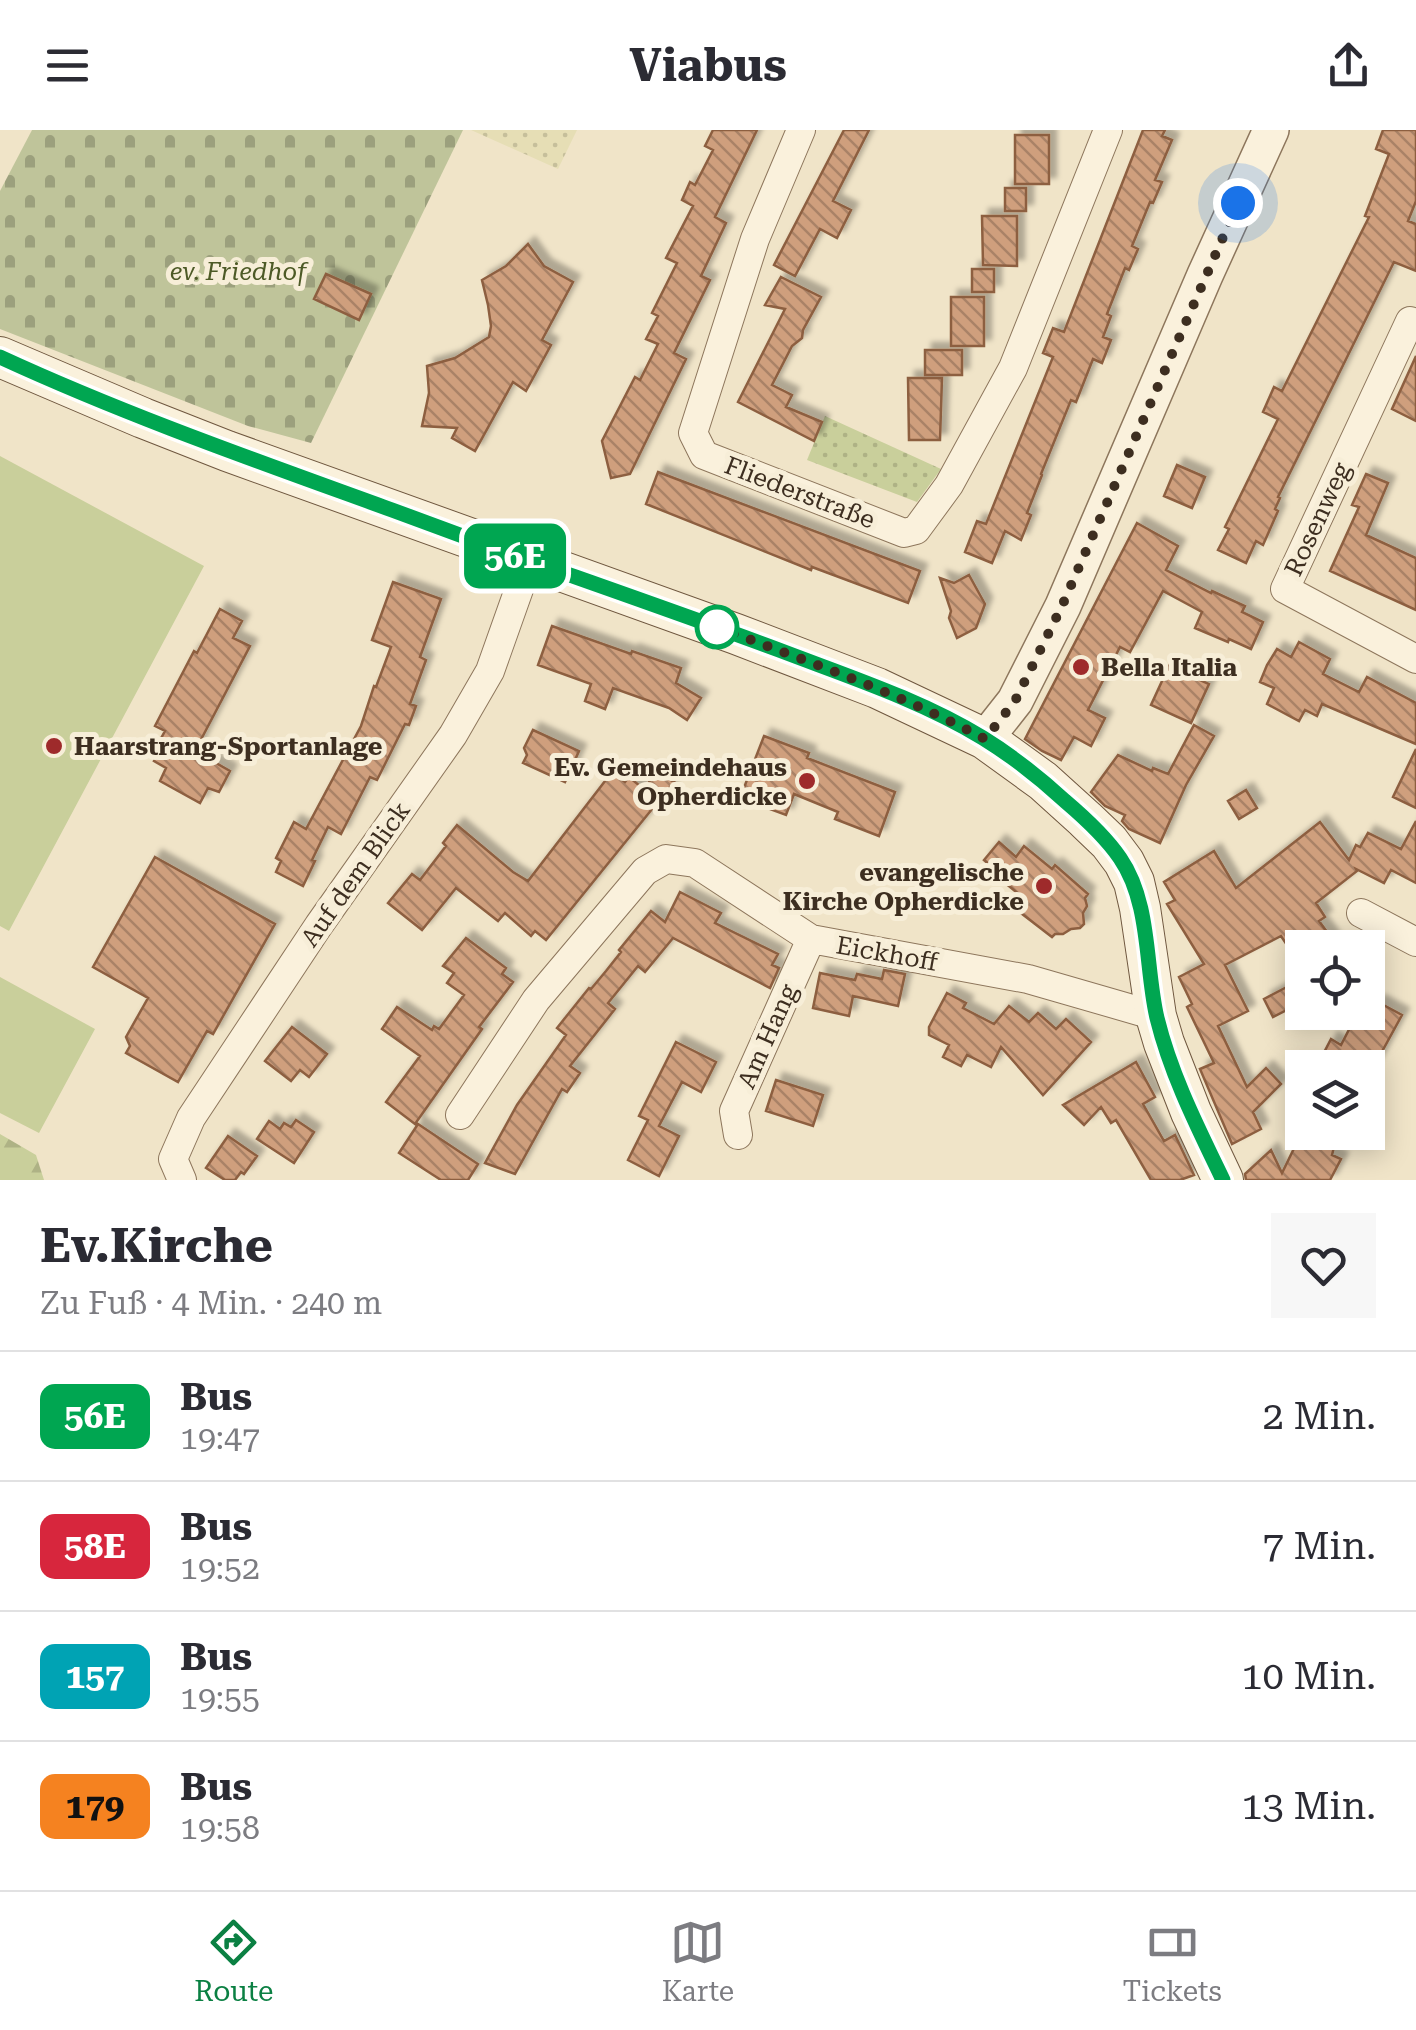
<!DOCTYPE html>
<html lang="de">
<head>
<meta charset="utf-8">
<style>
  :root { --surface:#fff; --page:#f7f7f7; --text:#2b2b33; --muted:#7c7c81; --line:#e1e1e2; --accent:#0b8043 }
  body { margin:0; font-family:"Roboto Serif",serif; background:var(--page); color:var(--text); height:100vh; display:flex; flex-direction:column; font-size:38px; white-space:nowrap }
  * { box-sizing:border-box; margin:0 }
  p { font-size:32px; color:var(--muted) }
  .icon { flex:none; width:55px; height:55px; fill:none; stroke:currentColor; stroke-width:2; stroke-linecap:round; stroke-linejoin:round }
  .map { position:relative; height:1050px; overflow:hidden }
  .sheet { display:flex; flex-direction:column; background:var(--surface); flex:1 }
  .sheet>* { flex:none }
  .badge { padding:0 20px; border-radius:15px; font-size:35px; line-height:65px }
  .controls { position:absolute; left:1285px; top:800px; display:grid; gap:20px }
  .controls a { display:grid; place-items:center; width:100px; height:100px; border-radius:0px; background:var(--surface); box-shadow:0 5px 25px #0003; font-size:50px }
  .you { position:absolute; width:50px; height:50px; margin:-25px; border:8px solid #fff; border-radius:50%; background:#1a73e8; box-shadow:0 0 0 15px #1a73e833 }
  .map>.badge { position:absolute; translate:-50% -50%; box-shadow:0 0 0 5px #fff }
  .round { display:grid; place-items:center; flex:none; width:105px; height:105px; border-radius:0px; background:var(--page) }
  .headline { display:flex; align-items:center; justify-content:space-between; height:170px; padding:0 40px }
  h1 { font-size:48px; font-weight:700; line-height:75px }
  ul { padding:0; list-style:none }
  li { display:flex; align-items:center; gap:30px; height:130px; padding:0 40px; border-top:2px solid var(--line) }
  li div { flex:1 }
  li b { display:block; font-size:38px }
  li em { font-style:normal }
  li .badge { min-width:110px; font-weight:700; text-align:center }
  header { display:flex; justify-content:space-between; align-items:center; height:130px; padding:0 40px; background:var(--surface); font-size:45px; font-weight:700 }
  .dock { display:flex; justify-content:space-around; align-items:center; height:140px; border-top:2px solid var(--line); background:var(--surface); font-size:28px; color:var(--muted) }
  .dock a { display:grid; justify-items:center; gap:5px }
  .dock .selected { color:var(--accent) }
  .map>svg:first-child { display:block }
</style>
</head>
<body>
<header><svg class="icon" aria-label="menu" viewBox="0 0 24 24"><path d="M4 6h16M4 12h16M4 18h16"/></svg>Viabus<svg class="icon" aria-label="share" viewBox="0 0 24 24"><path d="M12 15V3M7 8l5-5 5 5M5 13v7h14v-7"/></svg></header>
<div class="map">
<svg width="1416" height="1050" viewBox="0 0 1416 1050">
  <defs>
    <pattern id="farmland-dots" width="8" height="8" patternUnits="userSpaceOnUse" patternTransform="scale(2.5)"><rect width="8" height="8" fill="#e6deb5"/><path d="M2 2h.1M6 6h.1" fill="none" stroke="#c6bf9b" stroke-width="1.8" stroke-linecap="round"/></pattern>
    <pattern id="forest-firs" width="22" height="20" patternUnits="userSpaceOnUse" patternTransform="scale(2.5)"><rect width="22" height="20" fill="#c9cf9b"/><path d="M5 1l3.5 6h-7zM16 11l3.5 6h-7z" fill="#aeb285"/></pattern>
    <pattern id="cemetery-stones" width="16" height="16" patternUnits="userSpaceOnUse" patternTransform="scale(2.5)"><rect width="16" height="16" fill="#bfc49a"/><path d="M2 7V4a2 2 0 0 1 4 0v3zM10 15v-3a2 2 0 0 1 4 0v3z" fill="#9ca07d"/></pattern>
    <pattern id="park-dots" width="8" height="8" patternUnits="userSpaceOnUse" patternTransform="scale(2.5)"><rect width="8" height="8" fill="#c9cf9b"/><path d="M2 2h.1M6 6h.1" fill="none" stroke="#aeb285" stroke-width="1.8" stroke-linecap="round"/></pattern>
    <pattern id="building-back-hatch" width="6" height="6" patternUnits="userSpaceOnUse" patternTransform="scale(2.5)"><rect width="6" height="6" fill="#cf9f7d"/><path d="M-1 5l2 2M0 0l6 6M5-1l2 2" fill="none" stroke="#a98266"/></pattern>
    <filter id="shadow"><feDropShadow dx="7" dy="-7" stdDeviation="2.5" flood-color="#0004"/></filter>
  </defs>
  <rect width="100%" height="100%" fill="#f0e4c8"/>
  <path fill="url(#farmland-dots)" d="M471,0h106l-19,39z"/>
  <path fill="url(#forest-firs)" d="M0,1004l36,21 8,25h-44z"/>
  <path fill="url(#cemetery-stones)" d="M32,0h431l-152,313 -63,-17 -248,-97v-138z"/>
  <path fill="url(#park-dots)" d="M825,286l116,53 -24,33 -110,-42z"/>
  <path fill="#c9cf9b" d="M0,326l204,110 -195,365 -9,-5z
    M0,847l95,52 -56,104 -39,-20z"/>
  <path fill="url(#building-back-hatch)" stroke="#8d5f41" stroke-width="2.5" filter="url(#shadow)" d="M713,0h44l-42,87 11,6 -25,53 9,4 -36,73 12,6 -56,115 -19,4 -9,-37 33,-64 5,3 18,-36 -12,-5 12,-23 -6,-3 25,-50 -11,-5 27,-52 -11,-6 8,-18 5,3 18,-35 -8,-4z
    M844,0h25l-36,71 18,9 -14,28 -17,-9 -25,47 -21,-11z
    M1143,0h22l-3,6 10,4 -17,40 7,2 -9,21 -3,-1 -18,44 6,3 -9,21 -4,-2 -18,46 4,2 -8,21 8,3 -9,23 -9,-4 -17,43 -5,-2 -30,74 1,1 -15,38 4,2 -10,25 -16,-9 -13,32 -27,-11 12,-31 9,3 67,-167 -10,-4 10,-25 11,4z
    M1383,0h33v71l-8,20 8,3v47l-22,-9 -116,235 2,1 -5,11 3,2 -15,34 -7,-4 -10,22 -28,-13 11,-21 -4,-2 53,-108 -15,-7 11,-25 8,4 87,-174 -4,-1 24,-62 -13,-5z
    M1015,5h34v49h-34z
    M1005,58h21v23h-21z
    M982,86h35v50l-34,-1z
    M528,114l16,22 29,16 -31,58 9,5 -25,46 -13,-9 -38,69 -23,-13 5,-10 -35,-2 7,-33 -2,-27 28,-8 34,-21 2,-11 -3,-21 -6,-25 24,-14z
    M972,139h22v23h-22z
    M326,144l45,20 -12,26 -45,-21z
    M781,147l40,20 -18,33 -1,8 -10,8 -20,39 20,10 -6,12 36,15 -8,19 -76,-39 47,-93 -20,-4z
    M951,167h33v49h-33z
    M925,220h37v25h-37z
    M1416,226v65l-24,-12z
    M908,248h34l-2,62h-31z
    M1177,335l28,12 -13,31 -28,-12z
    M658,342l262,99 -12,32 -96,-36 -1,3 -165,-66z
    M1366,344l22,9 -22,52 50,23v52l-86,-39 29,-64 -7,-2z
    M1137,393l41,23 -12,24 45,23 1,-2 33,15 -3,6 21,10 -12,27 -22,-10 -1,3 -33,-14 7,-16 -39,-21 -33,61 -10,-5 -32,63 17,8 -14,28 -17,-9 -13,23 -19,-9 -17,-12z
    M969,445l16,29 -9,24 -19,10 -8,-20 2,-7 -11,-33 14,5z
    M393,452l48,17 -21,58 6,3 -16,44 6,2 -7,19 -4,-1 -28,56 -7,-3 -29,57 -13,-7 -16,33 3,1 -12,25 -27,-14 5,-11 -5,-3 18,-36 12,7 55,-103 13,-40 2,1 15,-40 -19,-7z
    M220,479l22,12 -9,17 17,8 -55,105 35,20 -11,21 -11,-4 -8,15 -40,-22 6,-13 -12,-7 9,-17 -4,-2 6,-11 -10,-5 39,-75 3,2z
    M552,496l79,28 1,-3 49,17 -5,15 25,15 -14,22 -18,-12 -56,-20 -8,21 -20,-8 6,-17 -53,-19z
    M1299,512l31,17 -7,15 36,18 8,-15 49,26v41l-94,-40 -5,12 -12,-6 -6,11 -32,-17 7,-16 -14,-6 7,-17 10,-16 14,8z
    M1169,536l40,18 -18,39 -40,-18z
    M1194,595l20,11 -28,49 -26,58 -31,-14 -7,-8 3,-6 -20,-9 -14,-14 27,-37 34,16 1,-3 15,6z
    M533,600l46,21 -14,31 -42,-19 4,-8 -3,-7z
    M764,606l45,17 -2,5 88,34 -16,44 -44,-17 3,-7 -44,-18 -8,21 -46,-17z
    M1416,619v59l-23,-11z
    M653,641l21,11 -128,158 -11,-9 -4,5 -26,-23 -7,8 -42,-33 -34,42 -34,-27 24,-29 8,6 26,-34 -3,-3 14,-18 56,47 15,9 84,-109 13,10 4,-5 17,14z
    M1246,660l11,18 -18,11 -11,-18z
    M1416,691v62l-25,-13 -7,13 -28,-14 1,2 -41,32 9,14 -6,4 14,19 -11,8h-33l-8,-12 -56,29 23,46 -30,15 29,61 19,-19 15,16 -28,28 8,17 -29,15 -32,-75 14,-6 -27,-56 5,-3 -13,-27 25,-13 -37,-60 8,-4 -11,-18 50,-31 22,37 84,-66 29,38 7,-15 4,2 8,-14 33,16z
    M999,712l17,15 8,-11 28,23 3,-4 33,29 -3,4 2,8 -4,7 1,11 -4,4 -9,1 -8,5h-8l-3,3 -35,-27 9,-10 -27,-22 2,-3 -17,-15z
    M155,727l120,67 -62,110 -6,-3 -29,51 -52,-29 4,-7 -4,-9 22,-39 -55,-31z
    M680,762l41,21 -6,10 63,31 -6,11 7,3 -9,20 -97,-50 -28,34 -7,-6 -30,37 7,6 -45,57 10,7 -13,19 -5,-3 -47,85 -30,-11 32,-58 49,-70 -9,-7 32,-40 2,1 15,-18 15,-19 -2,-2 32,-39 14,11z
    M466,808l40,30 -4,6 11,8 -34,45 3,2 -67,95 -29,-22 34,-46 -38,-27 15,-22 35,23 2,-4 5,3 25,-34 -17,-12 7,-10 -11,-7z
    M884,840l21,4 -7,32 -45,-10 -4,20 -36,-8 7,-35 35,7 2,-6 25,5z
    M1302,849v23l-29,15 -9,-18z
    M947,863l19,10 -3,5 31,16 15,-18 20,16 9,-9 18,16 10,-10 25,23 -48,53 -42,-48 -10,20 -24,-12 -6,11 -18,-9 6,-12 -20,-10v-8z
    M1378,872l24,13 -29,53h-57l15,-29 10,6 14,-27 10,5z
    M292,897l35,27 -18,23 -9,-7 -9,11 -26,-20z
    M676,912l40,20 -15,30 -19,-10 -23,44 20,10 -20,40 -31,-16 20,-40 -9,-4z
    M1136,932l19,35 -12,7 21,37 11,-6 19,40 -14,5h-29l-35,-60 -5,3 -10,-16 -17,18 -21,-20z
    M776,950l47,15 -10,31 -47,-15z
    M296,990l18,12 -20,31 -37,-24 12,-18 11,8 4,-6 7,4z
    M418,994l60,40 -10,16h-27l-42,-27z
    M1306,1002h32l-6,23 9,4 -11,21h-84l-1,-6 26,-24 11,23 18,-37z
    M228,1006l29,20 -13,18 -3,-2 -6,8h-10l-19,-12z"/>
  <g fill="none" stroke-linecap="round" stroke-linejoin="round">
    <defs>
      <path id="minor" d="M801,0l-46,109 -62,194 11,22 200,78 12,-3 33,-45 64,-117 95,-238
        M1416,193l-6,-2 -125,268 131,70
        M1361,783l55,29
        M460,985l76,-115 109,-129 21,-12 29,4 116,76 217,40 128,37
        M738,1005l-4,-24 77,-172
        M182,1050l-9,-21 18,-41 128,-193 134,-190 37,-64 39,-110"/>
      <path id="tertiary" d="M985,609l30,-38 48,-95 142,-331 66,-145"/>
      <path id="secondary" d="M0,227l143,61 84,33 509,183 141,54 108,51 58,42 42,38 24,23 15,20 10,20 6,26 16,108 8,27 27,69 32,68"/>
    </defs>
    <use href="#minor" stroke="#8d765c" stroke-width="30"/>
    <use href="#tertiary" stroke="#8d765c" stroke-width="38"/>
    <use href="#secondary" stroke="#6f573f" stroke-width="42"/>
    <use href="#minor" stroke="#faf1dc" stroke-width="28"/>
    <use href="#tertiary" stroke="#faf1dc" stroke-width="35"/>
    <use href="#secondary" stroke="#faf1dc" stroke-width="40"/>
  </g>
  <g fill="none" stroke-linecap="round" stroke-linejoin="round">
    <defs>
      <path id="line" d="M0,227c128,59 260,105 392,153 47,17 94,35 141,52 82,29 165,58 246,88 68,26 142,50 204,88 29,18 57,40 82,63 20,17 40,35 55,57 31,45 25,109 37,160 14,57 41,110 66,162"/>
    </defs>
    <use href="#line" stroke="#fff" stroke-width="22"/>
    <use href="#line" stroke="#00a651" stroke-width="15"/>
    <path stroke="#3d2e20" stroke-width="10" stroke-dasharray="0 18" d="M717,497c91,35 182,66 268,112l30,-38 47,-95 176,-403"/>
  </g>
  <circle fill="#fff" stroke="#00a651" stroke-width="5" cx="717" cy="497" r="20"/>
  <g fill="#9e2a2b" stroke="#f7eed8" stroke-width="4">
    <circle cx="1081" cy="537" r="10"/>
    <circle cx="54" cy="616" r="10"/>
    <circle cx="807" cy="651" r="10"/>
    <circle cx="1044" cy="756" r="10"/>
  </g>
  <g text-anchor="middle" stroke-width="10" stroke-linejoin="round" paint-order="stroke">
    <g font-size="25" font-style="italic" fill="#4d5a26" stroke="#f7eed8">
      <text x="238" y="150">ev. Friedhof</text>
    </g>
    <g font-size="25" fill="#3d2e20" stroke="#f7eed8">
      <text transform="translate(800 362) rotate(21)" y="9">Fliederstraße</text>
      <text transform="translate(1317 389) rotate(-65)" y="9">Rosenweg</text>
      <text transform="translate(355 744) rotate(-55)" y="9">Auf dem Blick</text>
      <text transform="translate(887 823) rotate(10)" y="9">Eickhoff</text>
      <text transform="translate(767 906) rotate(-66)" y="9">Am Hang</text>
    </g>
    <g font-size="25" font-weight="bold" fill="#3d2e20" stroke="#f7eed8" text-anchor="start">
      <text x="1101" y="546">Bella Italia</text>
      <text x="74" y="625">Haarstrang-Sportanlage</text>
      <text x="787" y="646" text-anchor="end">Ev. Gemeindehaus<tspan x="787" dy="29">Opherdicke</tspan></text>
      <text x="1024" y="751" text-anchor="end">evangelische<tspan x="1024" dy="29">Kirche Opherdicke</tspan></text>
    </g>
  </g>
</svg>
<div class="controls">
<a><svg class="icon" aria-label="locate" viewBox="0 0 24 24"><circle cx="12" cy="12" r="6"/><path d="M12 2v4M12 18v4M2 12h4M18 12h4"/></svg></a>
<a><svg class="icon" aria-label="layers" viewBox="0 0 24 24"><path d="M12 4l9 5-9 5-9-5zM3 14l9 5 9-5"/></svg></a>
</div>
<div class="you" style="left:1238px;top:73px"></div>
<b class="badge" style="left:515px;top:426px;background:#00a651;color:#fff">56E</b>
</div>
<section class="sheet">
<div class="headline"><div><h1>Ev.Kirche</h1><p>Zu Fuß · 4 Min. · 240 m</p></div><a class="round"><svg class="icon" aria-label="heart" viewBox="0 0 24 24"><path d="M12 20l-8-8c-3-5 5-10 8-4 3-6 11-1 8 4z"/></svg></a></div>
<ul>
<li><span class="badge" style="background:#00a651;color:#fff">56E</span><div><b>Bus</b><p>19:47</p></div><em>2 Min.</em></li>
<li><span class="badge" style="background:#d7263d;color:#fff">58E</span><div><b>Bus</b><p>19:52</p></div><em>7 Min.</em></li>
<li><span class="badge" style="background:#00a3b4;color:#fff">157</span><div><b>Bus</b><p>19:55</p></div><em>10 Min.</em></li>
<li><span class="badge" style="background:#f58220;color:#111">179</span><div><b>Bus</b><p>19:58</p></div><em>13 Min.</em></li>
</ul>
</section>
<nav class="dock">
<a class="selected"><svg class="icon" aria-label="directions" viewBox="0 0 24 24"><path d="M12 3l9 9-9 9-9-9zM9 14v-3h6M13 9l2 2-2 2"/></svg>Route</a>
<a><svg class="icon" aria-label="map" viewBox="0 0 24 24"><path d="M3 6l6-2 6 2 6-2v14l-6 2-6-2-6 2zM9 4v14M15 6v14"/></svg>Karte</a>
<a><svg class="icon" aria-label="tickets" viewBox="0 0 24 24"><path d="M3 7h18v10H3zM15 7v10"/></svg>Tickets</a>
</nav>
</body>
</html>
